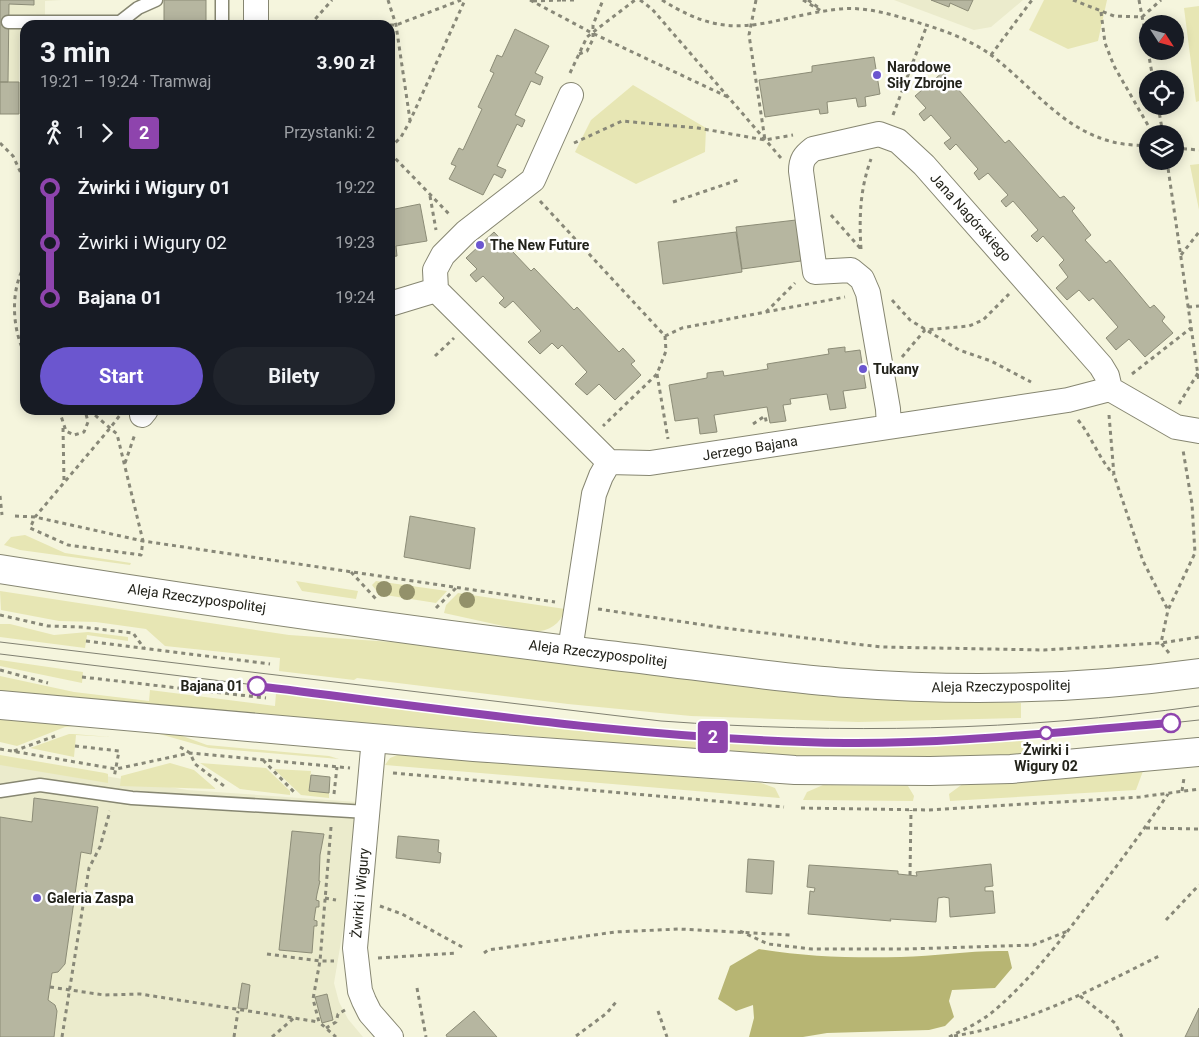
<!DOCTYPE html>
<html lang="pl">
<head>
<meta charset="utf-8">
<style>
  :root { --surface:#171b24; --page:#20242c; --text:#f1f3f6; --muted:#9ea1a6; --accent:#6b56cf }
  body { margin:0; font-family:Roboto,sans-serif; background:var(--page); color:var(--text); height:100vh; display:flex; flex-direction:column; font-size:19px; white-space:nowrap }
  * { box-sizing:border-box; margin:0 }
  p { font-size:16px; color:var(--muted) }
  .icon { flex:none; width:28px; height:28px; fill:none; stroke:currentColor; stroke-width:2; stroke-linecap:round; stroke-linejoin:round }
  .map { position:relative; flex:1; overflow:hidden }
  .panel { position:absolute; left:20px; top:20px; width:375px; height:395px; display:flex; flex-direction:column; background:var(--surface); border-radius:15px; box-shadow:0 2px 12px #0003 }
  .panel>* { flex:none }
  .badge { padding:0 10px; border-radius:4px; font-size:18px; line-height:32px }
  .needle { width:32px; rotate:126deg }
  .controls { position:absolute; left:1139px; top:15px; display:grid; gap:10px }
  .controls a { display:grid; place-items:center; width:45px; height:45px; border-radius:50%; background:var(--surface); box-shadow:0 2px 12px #0003; font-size:25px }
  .map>.badge { position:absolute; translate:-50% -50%; box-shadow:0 0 0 2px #fff }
  .legs { display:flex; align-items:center; gap:8px; height:55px; padding:0 20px; font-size:16px }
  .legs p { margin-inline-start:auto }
  .summary { display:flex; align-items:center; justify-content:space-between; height:85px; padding:0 20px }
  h1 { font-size:28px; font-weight:700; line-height:38px }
  .button { display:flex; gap:10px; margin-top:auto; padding:10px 20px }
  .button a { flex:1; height:58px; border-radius:30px; background:var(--accent); color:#fff; font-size:20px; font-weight:700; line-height:58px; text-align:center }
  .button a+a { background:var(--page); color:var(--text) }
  ul { padding:0 20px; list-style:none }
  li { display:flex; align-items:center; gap:18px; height:55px; font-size:19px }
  li i { display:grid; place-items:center; width:8px; height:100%; margin:0 6px; background:currentColor }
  li i::after { content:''; width:12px; height:12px; margin:-6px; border:4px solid; border-radius:50%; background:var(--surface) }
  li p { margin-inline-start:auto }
  li:first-child i { background:linear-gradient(#0000 50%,currentColor 0) }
  li:last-child i { background:linear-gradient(currentColor 50%,#0000 0) }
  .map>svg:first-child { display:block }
</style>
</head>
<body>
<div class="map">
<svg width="1199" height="1037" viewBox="0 0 1199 1037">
  <rect width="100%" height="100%" fill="#f5f5dd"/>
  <path fill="#ebebcc" d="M0,0h62l-17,1v14h-25l-1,67h-19z
    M894,0h129l-32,27 -17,3z
    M0,758l187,32 170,12 -10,104 -13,77 5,19 9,17 15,18h-363z"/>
  <path fill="#e7e6b4" d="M1044,0h63l-9,41 -30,8 -39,-19z
    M1199,6v95l-3,1 -12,-94z
    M633,85l73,43 -1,24 -69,32 -61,-32 16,-32z
    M1199,164v46l-9,-45z
    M25,284v45l-5,-12z
    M25,535l40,18 66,10 -1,2 -110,-15 -16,-5 7,-8z
    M296,581l62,10 -2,8 -54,-8z
    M376,581l71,10 -11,12 -57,-9 -7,-9z
    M0,591l289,44 118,8 453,56 161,4v15l-163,4 -167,-6 -123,-12 -211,-26 -3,2 -75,-9 1,-13 -115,-12 -19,-17 -50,-7 -37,-1 -58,-11z
    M458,593l107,16c-5,18 -21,25 -39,22l-82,-18 2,-8z
    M0,624h10l44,11 34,-3 40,5v4l-41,-6 -2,13 -85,-11z
    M0,660l83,12 -1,11 -82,-17z
    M0,676l74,16 75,9 1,-11 125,16 1,-13 359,42 98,8 114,3 176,-5 1,13 -101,4 -130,-1 -793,-63z
    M0,719l74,7 -9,1 -48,19 -17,-4z
    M156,733l21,1 30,11 122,11 10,3 -130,-11z
    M69,734h4l38,3 -35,-2 -2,22 -44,-9z
    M400,754l361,29 14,5 5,10 -395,-33 5,-7z
    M0,755l105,18 3,1v9l-108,-18z
    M170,763l24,7 22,19 -96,-3 1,-10z
    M200,763l66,5 24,23v4l-50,-6z
    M274,769l37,2 -2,20 20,2v5l-28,-3z
    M1143,771l-7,19 -186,11 -1,-7 15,-11z
    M823,785l85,1 6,10 -1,5 -110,-1 4,-8z"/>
  <path fill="#b7b573" d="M759,949c47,8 94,9 142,8 36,-1 71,-7 107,-6l4,17 -17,20 -43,2 -3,11 5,16 -9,9 -16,4 -102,3 -24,4h-54l5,-19 -1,-13 -17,6 -18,-12 12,-33z"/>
  <path fill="#b6b6a0" stroke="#8c8c77" d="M0,0h34v5l-25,-1 -1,78h-8z
    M164,0h42v25h-42z
    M931,0h42l-5,11 -18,-8 -1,4z
    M515,29l34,17 -14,27 8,4 -3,8 -9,-4 -16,34 10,5 -3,7 -5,-3 -20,42 9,4 -4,8 -8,-4 -11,21 -34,-16 7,-13 -5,-2 8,-16 4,2 19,-41 -4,-2 16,-34 -4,-2 7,-16 5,2z
    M874,57l6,37 -15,3 1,9 -8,1 -2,-9 -29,4 1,11 -8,1 -1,-5 -54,8 -6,-37 53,-8v-6z
    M943,72l62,71 4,-3 51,58 4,-2 11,12 -3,3 19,24 -6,5 21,23 4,-3 40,48 4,-3 11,12 -3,4 11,12 -28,24 -16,-18 -13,11 -10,-12 12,-11 -25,-29 -4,3 -10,-11 -12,10 -11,-12 12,-11 -9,-12 5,-5 -21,-24 -6,6 -6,-6 7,-6 -25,-29 -7,6 -5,-6 7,-6 -20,-22 -9,7 -5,-7 4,-4 -22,-25 -6,6 -6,-7 7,-5 -20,-23 -7,6 -5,-7 7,-6 -11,-12z
    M0,82h19v32h-19z
    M420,204l7,37 -31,5 1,10 -7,1v-50v3z
    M796,220l5,41 -59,8 -6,-42z
    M494,232l37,39 3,-3 40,42 3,-3 42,45 4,-4 12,13 -4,3 10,11 -26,25 -16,-16 -12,11 -12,-11 12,-12 -25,-27 -4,4 -6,-6 -12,11 -12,-12 13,-11 -28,-30 -8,7 -6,-5 5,-5 -21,-22 -7,6 -6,-7 7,-6 -11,-11z
    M736,232l6,40 -79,12 -5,-42z
    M845,347v5l15,-2 6,38 -23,3 3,17 -16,2 -3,-16 -37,5 1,5 -8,1 3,16 -16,2 -3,-16 -53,8 3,17 -17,2 -2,-16 -23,3 -6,-36 38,-7v-5l16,-2 1,5 44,-7 -1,-5 62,-10 -1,-5z
    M410,516l65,12 -5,41 -66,-12z
    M311,775l19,2 -1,16 -20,-2z
    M34,798l64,9 -7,47 -10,-2 -16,112 -7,8 -6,1 -4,27 7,5 2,6 -3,26h-54v-220l32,5z
    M292,831l32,3 -4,21 -1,26h1l-3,13 -1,6 3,1v6h-3l-2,13 3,1v5h-3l-2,27 -33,-3z
    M398,836l41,4 -1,12 3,1 -1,10 -44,-5z
    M748,859l26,2 -2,33 -26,-2z
    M991,864l2,22 -8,1v4h8l2,22 -45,4 -1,-19 -5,-1 -6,1 -2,24 -46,-3 1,2 -83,-7 2,-23 4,1 1,-4 -8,-1 2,-22 89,6v3l19,2 -1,-4z
    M242,983l8,2 -3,24 -9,-1z
    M327,994l6,26 -11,3 -7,-26z
    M1199,1008v29h-14z
    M474,1011l23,26h-50l-1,-2z"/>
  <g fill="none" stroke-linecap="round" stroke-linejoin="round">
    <defs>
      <path id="service" d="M222,0v25
        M8,22h112l18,-14 18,-8
        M0,791l40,-6 92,13 235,14"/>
      <path id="minor" d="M256,25v-25
        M436,290l-1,-20 8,-15 23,-23 67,-52 38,-85
        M390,304l46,-14 173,172 41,1 239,-36 -1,-18 -20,-116 -6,-14 -11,-9 -36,2 -14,-101c0,-11 3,-15 12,-22l66,-15 19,7 26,24 177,201 6,10 3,13 66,38 23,4
        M142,415l4,-5
        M889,427l179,-27 42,-11
        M570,650l24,-156 7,-18 8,-14
        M374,738l-19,210 5,43 4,10 6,12 21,24"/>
      <path id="secondary" d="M0,569c202,32 404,61 607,86 80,9 160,22 241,28 117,9 235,6 351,-10
        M0,705l474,42 321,23 135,1 81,-2 188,-17"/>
    </defs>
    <use href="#service" stroke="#868671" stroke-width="15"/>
    <use href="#minor" stroke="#868671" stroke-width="26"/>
    <use href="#secondary" stroke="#868671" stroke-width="30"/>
    <path stroke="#888878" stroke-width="3" stroke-dasharray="4 4" stroke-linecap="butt" d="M388,0l8,25 14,95
      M530,0l62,33 43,-33
      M562,0h12
      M640,0l12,9 129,149
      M662,0c74,47 103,17 178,9 28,-3 60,8 86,16 22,7 46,16 65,30 41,31 70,74 122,87 11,3 24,3 35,4
      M756,0l-7,35 16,105
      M803,0l20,12
      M808,0l11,8
      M1073,0l41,16 28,1 19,-17
      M1139,0l9,48
      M533,1l29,-1
      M1101,12l4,31 9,23 39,68
      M310,25l22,-25
      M390,25h6l65,-25
      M1148,51l5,28
      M579,54l8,-3 6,-12v-14l10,-25
      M991,55l41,-55
      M570,73l17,-36 5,-4 138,65
      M1158,106l5,28
      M893,115l34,-90
      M0,143l13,13 12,26
      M574,143l48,-22 76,7 67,12 28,-5
      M390,148l11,-11 9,-16 55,-121
      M1175,148l24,2
      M390,153l60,62
      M1167,161l32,221
      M430,196l6,34
      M540,201l125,135 1,15 -9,23 -54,52
      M673,202l68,-23
      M831,215l29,33
      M861,249c-2,-32 -1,-60 10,-90
      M1181,255l18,-23
      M25,265c-15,25 -13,64 0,89
      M892,300l18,20 49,30 32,11 40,21
      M1188,307l11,-1
      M766,312l29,-29
      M665,336l17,-8 163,-31
      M435,356l19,-18
      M902,357l23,-27 44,-4 14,-6 26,-26
      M657,374l11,65
      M1132,374l59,-46
      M1179,404l19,-31
      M59,410l7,21 8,4 10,-3 4,-10 -3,-12
      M89,410l28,24 26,107 -2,14 -73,-10 -38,-17 5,-11 76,-90 9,-12
      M1109,415l5,60 29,86 25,49
      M1078,420c14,17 21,39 36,55
      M753,424l12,-8 2,9
      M63,428l1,53
      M125,463l10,-29
      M0,496l2,19
      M15,516l20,1 108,24 412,61
      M351,572l25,27
      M436,608l20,-20
      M598,609l126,19 157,19 163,3 117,-7 38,-6
      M0,615l48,11 33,1 52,6 11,15
      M86,641l184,23
      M1169,653l-8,-10 7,-33 27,-57 -3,-49 -9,-54
      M0,670l48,13
      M82,677l184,21
      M75,746l44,5 -5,27
      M180,747l10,6 5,11 29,22
      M0,749l116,20 74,-16 160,15
      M14,751l41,-15
      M263,760l31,32
      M393,773l391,34
      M1182,791l2,-13
      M334,794l3,-27
      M801,808l128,2 211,-13 59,-8
      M331,827l-11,134 -7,38 6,23 17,15
      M1146,828l53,1
      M910,875l1,-65
      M325,898l11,2
      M380,906l22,8 62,34
      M1166,920l33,-35
      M740,931l28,13 44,5h96l125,-4 35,-14
      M484,953l4,-3 127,-18 64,-3 111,6
      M267,954l53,7h14
      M378,958l79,-5
      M50,987l54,8 36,-1 179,28
      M417,988l9,49
      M1080,996l35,27 7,14
      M658,1011l9,26
      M326,1028l10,-6 2,-8 7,-4
      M576,1036l31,-23 9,-11
      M954,1036c74,-12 139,-47 205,-80
      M62,1037l27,-169 11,-21 10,-36
      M234,1037l4,-26
      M272,1037l22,-19
      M949,1037c16,-8 32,-15 46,-27 37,-32 68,-72 97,-111 26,-35 52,-69 76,-105"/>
    <use href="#service" stroke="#fff" stroke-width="12"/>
    <use href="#minor" stroke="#fff" stroke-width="24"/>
    <use href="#secondary" stroke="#fff" stroke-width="28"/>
    <path stroke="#808071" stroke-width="1" d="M0,642l661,79c180,13 359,10 538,-15
      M0,654l658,80c63,4 126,9 189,9 117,0 236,-10 352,-23"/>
  </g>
  <g fill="#93916a">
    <circle cx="384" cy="589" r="8"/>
    <circle cx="407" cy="592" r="8"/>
    <circle cx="467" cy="600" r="8"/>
  </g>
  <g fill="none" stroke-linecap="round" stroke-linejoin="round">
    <defs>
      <path id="line-1" d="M257,686c195,24 391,54 588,57 109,1 218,-12 326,-20"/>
    </defs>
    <use href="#line-1" stroke="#fff" stroke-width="11"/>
    <use href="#line-1" stroke="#8e44ad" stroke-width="8"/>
  </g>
  <g fill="#6b56cf" stroke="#fff" stroke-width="2">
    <circle cx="877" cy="75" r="5"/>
    <circle cx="480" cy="245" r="5"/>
    <circle cx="863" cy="369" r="5"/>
    <circle cx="37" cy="898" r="5"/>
  </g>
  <g fill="#fff" stroke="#8e44ad" stroke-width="2.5">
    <circle cx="257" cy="686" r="9"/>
    <circle cx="1171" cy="723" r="9"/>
    <circle cx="1046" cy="733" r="6"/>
  </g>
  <g text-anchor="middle" stroke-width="5" stroke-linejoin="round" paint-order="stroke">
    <g font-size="14" font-weight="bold" fill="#23231b" stroke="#fff" text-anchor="start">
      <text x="887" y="72">Narodowe<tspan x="887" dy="16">Siły Zbrojne</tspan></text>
      <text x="490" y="250">The New Future</text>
      <text x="873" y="374">Tukany</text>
      <text x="47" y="903">Galeria Zaspa</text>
    </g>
    <g font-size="14" fill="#23231b" stroke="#fff">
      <text transform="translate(971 217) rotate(48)" y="5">Jana Nagórskiego</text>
      <text transform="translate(750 448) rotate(-9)" y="5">Jerzego Bajana</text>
      <text transform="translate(197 598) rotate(8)" y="5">Aleja Rzeczypospolitej</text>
      <text transform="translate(598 653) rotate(7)" y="5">Aleja Rzeczypospolitej</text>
      <text transform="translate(1001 686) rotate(-1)" y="5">Aleja Rzeczypospolitej</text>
      <text transform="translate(360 893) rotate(-85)" y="5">Żwirki i Wigury</text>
    </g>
    <g font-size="14" font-weight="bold" fill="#23231b" stroke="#fff" text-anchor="end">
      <text x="243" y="691">Bajana 01</text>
      <text x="1046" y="755" text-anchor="middle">Żwirki i<tspan x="1046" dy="16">Wigury 02</tspan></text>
    </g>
  </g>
</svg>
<div class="controls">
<a><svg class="needle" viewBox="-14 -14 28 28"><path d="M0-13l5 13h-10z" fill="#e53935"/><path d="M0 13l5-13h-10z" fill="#9ea1a6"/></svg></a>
<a><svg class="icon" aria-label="locate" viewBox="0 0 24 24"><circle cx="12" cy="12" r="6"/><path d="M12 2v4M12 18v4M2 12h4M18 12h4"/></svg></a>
<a><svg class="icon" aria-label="layers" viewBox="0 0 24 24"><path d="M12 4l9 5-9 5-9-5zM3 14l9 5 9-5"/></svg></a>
</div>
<b class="badge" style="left:713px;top:737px;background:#8e44ad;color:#fff">2</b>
<section class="panel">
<div class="summary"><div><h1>3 min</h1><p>19:21 – 19:24 · Tramwaj</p></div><b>3.90 zł</b></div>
<div class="legs"><svg class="icon" aria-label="walk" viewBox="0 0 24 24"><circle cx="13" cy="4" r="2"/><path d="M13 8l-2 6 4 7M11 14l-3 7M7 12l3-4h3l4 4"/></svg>1<svg class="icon" aria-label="forward" viewBox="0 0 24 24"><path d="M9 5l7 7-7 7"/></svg><b class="badge" style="background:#8e44ad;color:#fff">2</b><p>Przystanki: 2</p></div>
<ul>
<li><i style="color:#8e44ad"></i><b>Żwirki i Wigury 01</b><p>19:22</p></li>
<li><i style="color:#8e44ad"></i><span>Żwirki i Wigury 02</span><p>19:23</p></li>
<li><i style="color:#8e44ad"></i><b>Bajana 01</b><p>19:24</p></li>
</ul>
<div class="button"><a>Start</a><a>Bilety</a></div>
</section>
</div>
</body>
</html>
